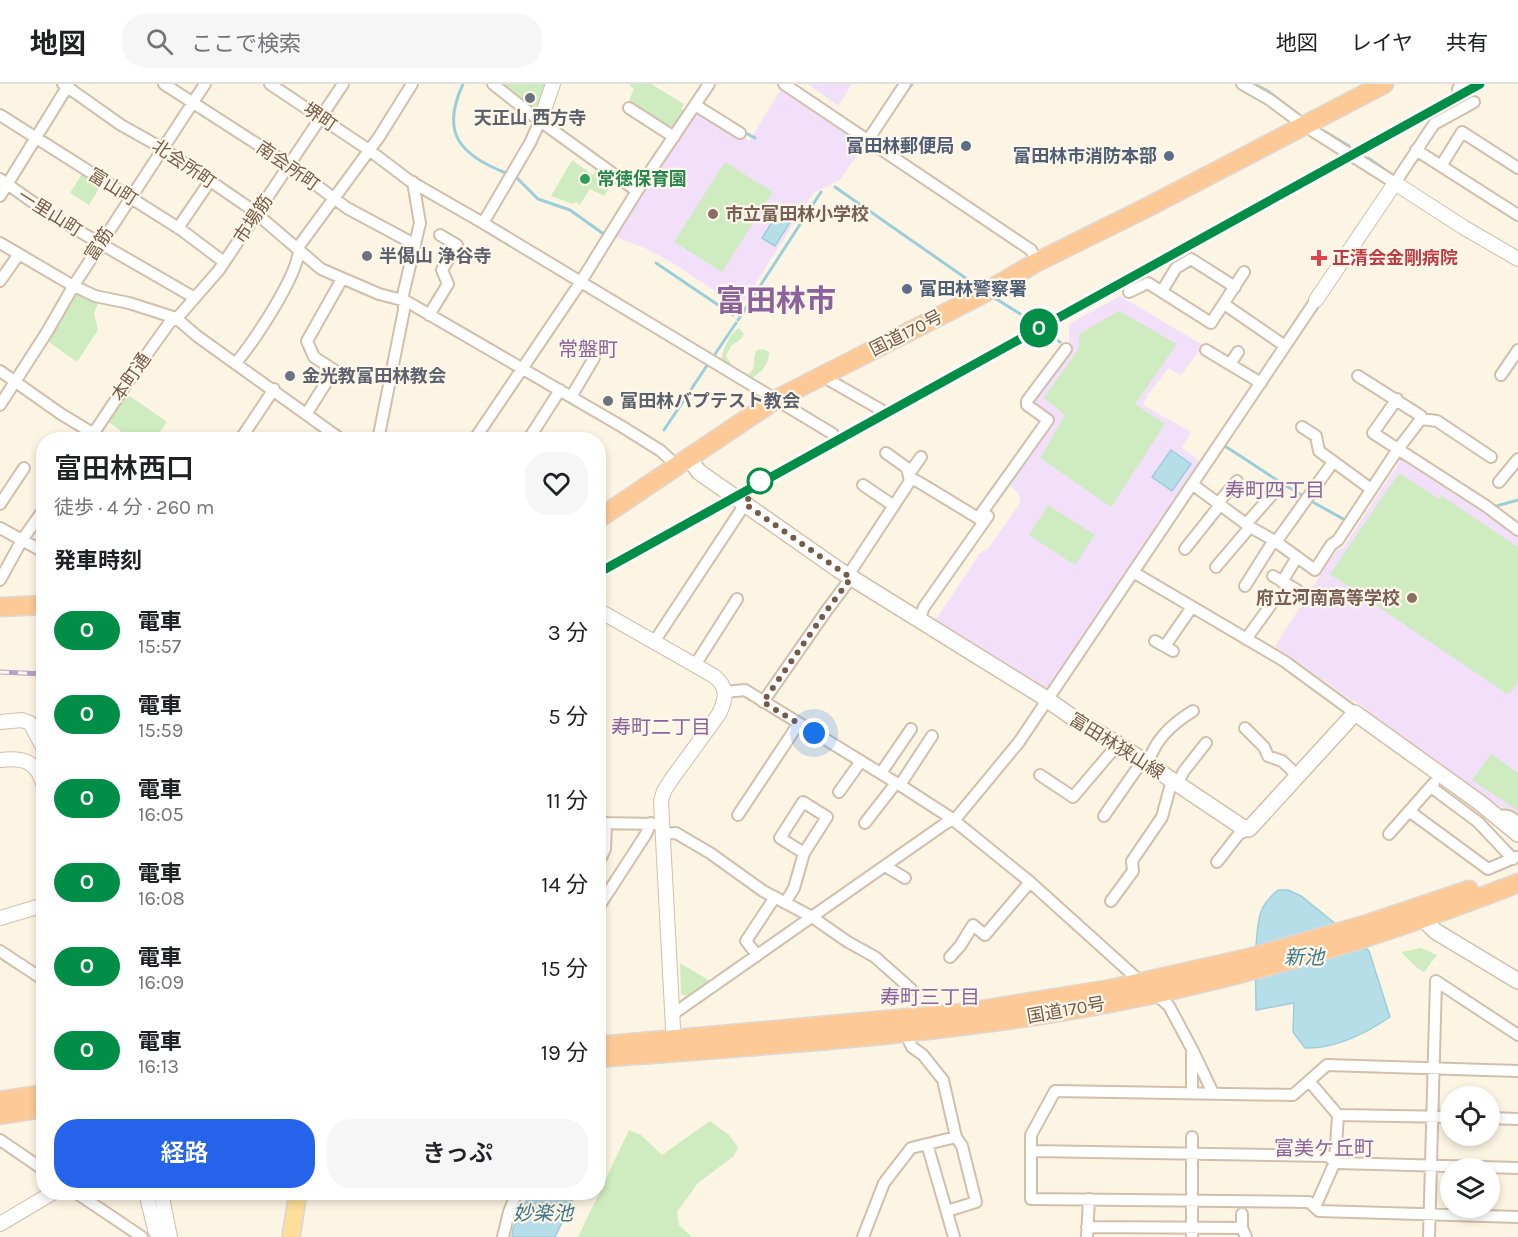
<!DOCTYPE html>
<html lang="ja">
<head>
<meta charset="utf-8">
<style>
  :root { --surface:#fff; --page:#f6f6f6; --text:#202124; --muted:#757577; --line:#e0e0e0; --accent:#2563eb }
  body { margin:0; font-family:Karla,"Noto Sans JP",sans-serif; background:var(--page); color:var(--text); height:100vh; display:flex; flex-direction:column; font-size:22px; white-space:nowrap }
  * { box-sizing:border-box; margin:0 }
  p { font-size:20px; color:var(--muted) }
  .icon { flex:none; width:33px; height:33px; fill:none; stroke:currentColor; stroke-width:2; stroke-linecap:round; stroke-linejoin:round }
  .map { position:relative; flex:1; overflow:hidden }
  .side { position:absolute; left:36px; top:348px; width:570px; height:768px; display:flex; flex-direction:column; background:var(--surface); border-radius:24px; box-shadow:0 3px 9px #0003 }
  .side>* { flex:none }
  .badge { padding:0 12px; border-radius:20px; font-size:21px; line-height:39px }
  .controls { position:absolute; left:1440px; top:1002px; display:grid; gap:12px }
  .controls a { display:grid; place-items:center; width:60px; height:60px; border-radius:50%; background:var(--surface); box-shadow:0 3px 9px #0003; font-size:30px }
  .you { position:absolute; width:30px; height:30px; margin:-15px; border:4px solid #fff; border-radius:50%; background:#1a73e8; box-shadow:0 0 0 9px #1a73e833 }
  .map>.badge { position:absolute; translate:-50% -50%; box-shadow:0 0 0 3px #fff }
  h2 { padding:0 18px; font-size:22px; line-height:54px }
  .round { display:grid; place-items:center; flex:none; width:63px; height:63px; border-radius:24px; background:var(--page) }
  .summary { display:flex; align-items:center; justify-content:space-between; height:102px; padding:0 18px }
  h1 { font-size:28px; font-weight:600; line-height:45px }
  .button { display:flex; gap:12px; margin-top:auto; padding:12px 18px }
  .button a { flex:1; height:69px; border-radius:24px; background:var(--accent); color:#fff; font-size:24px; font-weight:600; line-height:69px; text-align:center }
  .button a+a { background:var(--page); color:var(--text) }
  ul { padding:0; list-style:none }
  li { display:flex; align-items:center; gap:18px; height:84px; padding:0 18px }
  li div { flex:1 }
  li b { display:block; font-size:22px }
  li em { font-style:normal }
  li .badge { min-width:66px; font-weight:700; text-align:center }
  header { display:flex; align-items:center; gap:36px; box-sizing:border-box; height:84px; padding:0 30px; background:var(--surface); border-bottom:2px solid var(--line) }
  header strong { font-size:28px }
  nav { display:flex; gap:33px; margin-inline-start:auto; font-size:21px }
  .search { width:420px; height:54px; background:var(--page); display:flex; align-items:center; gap:15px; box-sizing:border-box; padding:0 21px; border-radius:24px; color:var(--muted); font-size:22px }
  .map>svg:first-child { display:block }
</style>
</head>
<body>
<header>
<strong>地図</strong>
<div class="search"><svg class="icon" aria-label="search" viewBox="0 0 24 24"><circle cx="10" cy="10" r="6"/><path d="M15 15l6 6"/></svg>ここで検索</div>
<nav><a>地図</a><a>レイヤ</a><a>共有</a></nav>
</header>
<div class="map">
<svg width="1518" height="1153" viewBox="0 0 1518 1153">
  <rect width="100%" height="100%" fill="#fdf5e3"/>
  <path fill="#f2dffa" d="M808,0h44l-14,22z
    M782,4l80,55 1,3 -23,34 -27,13 -72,113h-4l-61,-41 -29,-16 -34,-13 84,-129 52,34z
    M1120,212l83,49 -22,30 -13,-7 -20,27 -5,10 48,27 -9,16 20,15 -156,228 -112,-69 46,-69 8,-4 33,-47 -2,-8 -11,-11 44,-66 -19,-14 2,-7 34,-45v-27z
    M1401,376l117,75v280l-10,-7 -12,-2 -130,-95 1,-2 -20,-12 -72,-51 61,-95 7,-3z"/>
  <path fill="#cfecc0" d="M503,0h45l-8,23 -4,2z
    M631,0h20l33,20 -3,5 4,2 -13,20 -40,-25 -3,-5 5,-13 -4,-2z
    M572,76l21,15 5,-7 15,15 -9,13 -14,-7 -10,16 -4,-3 -3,2 -22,-8z
    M725,78l48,30 -51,80 -48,-30z
    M83,88l19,12 -13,21 -19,-12z
    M75,205l24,12 -5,12 4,17 -21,32 -31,-22z
    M1119,227l58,33 -42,60 30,20 -54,83 -71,-49 25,-43 -21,-17 35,-50v-14z
    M739,244l5,6 -2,4 -11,8 -5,10 5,8h-6l-4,-5c3,-11 8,-25 18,-31z
    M763,265l6,3c0,12 -7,20 -17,26l-14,-9 10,5c10,-5 3,-16 9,-24z
    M127,310l40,28 -12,17 -39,1 5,-9 -15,-11 6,-10 3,2z
    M1399,389l40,26 3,-3 76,51v135l-8,11 -2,-1 -1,2 -177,-120z
    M1048,421l47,30 -20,30 -46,-30z
    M1491,670l27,19v38l-46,-31z
    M1421,864l16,7 -13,17 -7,-4 -16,-16z
    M680,879l32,19 -22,16 -9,-4z
    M710,1037l19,14 9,12 -4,9 -36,27 -21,29 2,13 13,12h-114l51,-107 12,5 21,20z"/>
  <path fill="#b6dee8" stroke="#9ccdda" stroke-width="1.5" d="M781,124l13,8 -19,30 -13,-8z
    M1171,366l20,14 -19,27 -20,-14z
    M1278,806h10l13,6 68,55 21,66c-25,17 -54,32 -85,31l-12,-16 1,-29 -38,7c0,-23 -3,-85 7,-103 4,-7 9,-12 15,-17z
    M530,1109h46l-21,44h-43l1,-8z"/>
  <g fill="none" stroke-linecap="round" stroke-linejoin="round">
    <path stroke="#9ccdda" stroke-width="3" d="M463,0c-23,49 -3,71 43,89
      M1254,0l14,7 34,26
      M889,33l23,-33
      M1324,47l25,15
      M744,48l11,6
      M1368,74l26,18
      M516,93l22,22 32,11 35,25
      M835,103l142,99
      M656,179l77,52
      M993,213l42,26 25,19
      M738,236l83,-128
      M713,273l23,-34
      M664,346l44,-66
      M1223,361c28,17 53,36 82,52
      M1394,380l5,-6 7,2
      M1434,394l49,32 3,-1
      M1311,417l34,19
      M1493,423l25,-7"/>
    <defs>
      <path id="minor" d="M63,0l58,41 41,23 89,61 70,60 58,25 27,7 215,125 40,25 16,15
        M164,0l124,80 59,44 67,36
        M270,0l99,66 41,31 73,42 350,211
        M493,0l47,37 97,70
        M784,0l247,166 6,12
        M1242,0l28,16 35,26 90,57 39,-59 40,-22
        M1458,5l3,-5
        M695,21l45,28
        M629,24l45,29
        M0,31l180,114 44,33
        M868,56l37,-56
        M1416,66l102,65
        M1441,82l21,-34 56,36
        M0,95l51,36 144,83
        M0,112l69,-112
        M483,139l47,-80 10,-22
        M178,144l32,-47
        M0,159l70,41 25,12 34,7 47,15 21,18 145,104
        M0,197l19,-27
        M1162,207l14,-23 15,-9 44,28
        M1129,208l19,-9 63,40 33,-51
        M1224,220l61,42
        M429,231l19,-31 -6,-14 15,-25 -17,-10
        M1206,266l55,33
        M236,279c18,-22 65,-91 63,-117l80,-109 33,-53
        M1230,280l8,-12
        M0,287l61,43 43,26
        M1501,291l17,-25
        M822,292l61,35
        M571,313l23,-39
        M1397,315l-24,34 113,73 32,24
        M0,321l47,-73 27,-47 131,-201
        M307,329l27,-43 -20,-13 -7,-16 35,-62
        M1421,335l16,2 54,36
        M1302,343l14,9 3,15 52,38
        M89,356l48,-72 33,-46 9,-6 40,-46 124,-186
        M240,356l34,-51
        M378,356l26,-130 -1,-15 17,-72 -7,-41
        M474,356l106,-157 57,-92 72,-107
        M528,356l32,-50
        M909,390l12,-17
        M910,397l5,-1 7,4 56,34 70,-98 -21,-15v-4l39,-52
        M1499,398l19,-23
        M1192,400l58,43 25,14 40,29 16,-25 7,-5 60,-91 23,-30v-3l-63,-40
        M863,401l31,21
        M1218,419l19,-22
        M0,420l24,-36
        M1246,440l33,-37
        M0,444l44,24
        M1276,458l57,-80
        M1185,465l35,-44
        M1216,483l34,-40
        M1133,488l151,89 71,52
        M1273,492l24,14
        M0,496l22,-40 22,-31
        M1282,498l15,-25
        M1245,502l29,-46
        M919,536l5,-13 64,-91
        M1246,555l24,-33
        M1155,557l18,10
        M654,558l91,-138
        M1165,562l27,-39
        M695,581l42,-66
        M725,608l20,-2 158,97 48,31 79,64 112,101
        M763,618l64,-92 24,-32v-7l59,-90 -3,-13 -21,-15
        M1245,644l19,19 4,9 14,5 16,15
        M1148,680c6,-23 25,-41 45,-53
        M881,689l30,-44
        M1040,691l33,22 45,-53
        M1177,700l7,-13 22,-28
        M900,701l32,-49
        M1431,703l47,35 35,37
        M839,708l22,-31
        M1409,727l79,58 28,-12
        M738,731l61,-92
        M1104,732l39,-56
        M1498,733c8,-4 13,0 20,5
        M598,739l58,1
        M865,739l31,-40
        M663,750l13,-1 34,20 53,38 49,26 36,25 27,15 36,32
        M1389,750l45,-51
        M1217,778l22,-28 10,-5
        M598,780l7,-15 1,-26
        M885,782l20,12
        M1111,817l22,-30 -1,-10 30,-44 10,-37
        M785,819l9,-15 10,-35 23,-36 -24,-15 -23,36 24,15
        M598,824l48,-74 5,-11
        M0,867l44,29
        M757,871l-11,-14 29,-44
        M950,873l10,-11 13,-21 12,10 45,-53
        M1154,909l15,13 23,43 21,44
        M673,930l273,-191 11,-6 62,-75 297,-442
        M908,945v10l4,8 11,8 20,25 13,57 6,9 14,56 -29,9
        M1518,987l-191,-6 -34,30 -238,-4 -24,44v64l278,3 10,9 199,6
        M1309,997l29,34 -3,47 -20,45
        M1192,1008v-39
        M1338,1031l112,2
        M1490,1034l28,1
        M0,1056l44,30
        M927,1060l27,93
        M1031,1067l296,5 11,7 180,5
        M75,1108l67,45
        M486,1108v1
        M1242,1130v14l4,9
        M1087,1143l155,1
        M503,1153l6,-25 8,-20
        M863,1153l21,-54 27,-35 45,-11
        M1087,1153l2,-38
        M1192,1153v-100
        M1429,1153l7,-256 82,54"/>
      <path id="tertiary" d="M540,37l13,-37
        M1316,216l79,-117 68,44 55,32
        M598,526l116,66c15,12 12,23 5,38l-48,66 -7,11 -3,10 13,246
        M0,638l22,-2 8,3 14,26
        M0,676c23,-3 37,1 44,26
        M0,834l44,-13
        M146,1108l9,38 5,7
        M161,1108l9,45
        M0,1140l54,-32"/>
      <path id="secondary" d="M689,374l10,14 140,98 203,126 33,23 43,25 124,83 7,2 106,-116 124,89 39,32
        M1422,825l6,15 7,7 83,50"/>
      <path id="primary" d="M291,1153l7,-45"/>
      <path id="trunk" d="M598,435l177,-119 204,-104 58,-34 109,-54 238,-124
        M0,523l44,-2
        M598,962l365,-33 148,-24 138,-31 119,-34 101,-34
        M598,974c171,-13 344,-23 512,-55 140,-27 276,-68 408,-120
        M0,1017l44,-7
        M0,1031l44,-7"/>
    </defs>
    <use href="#minor" stroke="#d1bfab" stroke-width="14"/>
    <use href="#tertiary" stroke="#d1bfab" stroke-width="16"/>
    <use href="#secondary" stroke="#d5bfa8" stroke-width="18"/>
    <use href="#primary" stroke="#ded8d3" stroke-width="20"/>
    <use href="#trunk" stroke="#ded8d3" stroke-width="21"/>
    <use href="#minor" stroke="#fff" stroke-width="10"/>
    <use href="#tertiary" stroke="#fff" stroke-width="14"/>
    <use href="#secondary" stroke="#fff" stroke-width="15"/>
    <use href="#primary" stroke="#ffdf98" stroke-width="16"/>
    <use href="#trunk" stroke="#fdca97" stroke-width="18"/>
    <defs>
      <path id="rail" d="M598,489l162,-92 467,-255 253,-142
        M0,588l44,2"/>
    </defs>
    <use href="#rail" stroke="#b8a1c7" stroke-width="5"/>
    <use href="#rail" stroke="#fff8ea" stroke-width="3" stroke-dasharray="9" stroke-linecap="butt"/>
  </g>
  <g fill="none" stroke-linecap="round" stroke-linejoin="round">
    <defs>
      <path id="line" d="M598,489c294,-164 589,-325 882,-489"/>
    </defs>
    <use href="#line" stroke="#fff" stroke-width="14"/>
    <use href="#line" stroke="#028e46" stroke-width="9"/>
    <path stroke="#775b47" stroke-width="6" stroke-dasharray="0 10.8" d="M760,397l-15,23 106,74 -24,32 -64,92 51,31"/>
  </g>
  <g fill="#6b7280" stroke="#fff8ea" stroke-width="2">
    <circle cx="530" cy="14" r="6"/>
    <circle cx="367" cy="172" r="6"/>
    <circle cx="290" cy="292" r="6"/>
    <circle cx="608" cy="317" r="6"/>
  </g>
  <g fill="#5c6f8a" stroke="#fff8ea" stroke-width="2">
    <circle cx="966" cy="62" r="6"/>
    <circle cx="1169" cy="72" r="6"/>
    <circle cx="907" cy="205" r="6"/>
  </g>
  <circle fill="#2e9e5b" stroke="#fff8ea" stroke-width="2" cx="585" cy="95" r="6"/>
  <g fill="#8d6e63" stroke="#fff8ea" stroke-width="2">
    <circle cx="713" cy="130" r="6"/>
    <circle cx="1412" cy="514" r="6"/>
  </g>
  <path fill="#e0444e" stroke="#fff8ea" stroke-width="2" d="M1316 165h6v6h6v6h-6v6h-6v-6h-6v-6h6z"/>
  <circle fill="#fff" stroke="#028e46" stroke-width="3" cx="760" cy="397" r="12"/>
  <g text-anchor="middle" stroke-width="4.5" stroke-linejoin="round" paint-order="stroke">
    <g font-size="18" fill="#775b47" stroke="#fff8ea">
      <text transform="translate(320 33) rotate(34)" y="6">堺町</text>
      <text transform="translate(184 80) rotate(34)" y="6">北会所町</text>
      <text transform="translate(288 82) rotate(35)" y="6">南会所町</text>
      <text transform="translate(113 103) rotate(32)" y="6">富山町</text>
      <text transform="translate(50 129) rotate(32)" y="6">一里山町</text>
      <text transform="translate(253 135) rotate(-56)" y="6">市場筋</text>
      <text transform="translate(99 160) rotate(-57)" y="6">富筋</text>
      <text transform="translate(906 249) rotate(-27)" y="6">国道170号</text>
      <text transform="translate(131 293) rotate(-55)" y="6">本町通</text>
      <text transform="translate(1117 662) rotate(32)" y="6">富田林狭山線</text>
      <text transform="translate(1066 926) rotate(-10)" y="6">国道170号</text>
    </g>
    <g font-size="18" font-weight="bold" fill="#5b616d" stroke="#fff8ea" text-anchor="start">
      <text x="530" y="40" text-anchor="middle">天正山 西方寺</text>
      <text x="379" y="178">半偈山 浄谷寺</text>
      <text x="302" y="298">金光教富田林教会</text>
      <text x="620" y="323">富田林バプテスト教会</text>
    </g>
    <g font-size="18" font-weight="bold" fill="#4e5e75" stroke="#fff8ea" text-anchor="end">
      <text x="954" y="68">富田林郵便局</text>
      <text x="1157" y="78">富田林市消防本部</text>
      <text x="919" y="211" text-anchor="start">富田林警察署</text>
    </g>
    <g font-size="18" font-weight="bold" fill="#27864d" stroke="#fff8ea" text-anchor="start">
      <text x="597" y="101">常徳保育園</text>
    </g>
    <g font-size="18" font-weight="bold" fill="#785e54" stroke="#fff8ea" text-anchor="start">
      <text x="725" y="136">市立富田林小学校</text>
      <text x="1400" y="520" text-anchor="end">府立河南高等学校</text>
    </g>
    <g font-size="18" font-weight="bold" fill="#be3a42" stroke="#fff8ea" text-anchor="start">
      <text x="1332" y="180">正清会金剛病院</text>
    </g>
    <g font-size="20" fill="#8b629b" stroke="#fff8ea">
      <text x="588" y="272">常盤町</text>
      <text x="1275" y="413">寿町四丁目</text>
      <text x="661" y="650">寿町二丁目</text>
      <text x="930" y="920">寿町三丁目</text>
      <text x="1324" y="1071">富美ケ丘町</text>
    </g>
    <g font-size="20" font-style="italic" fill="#407a8b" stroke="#fff8ea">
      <text x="1304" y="880">新池</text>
      <text x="543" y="1136">妙楽池</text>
    </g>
    <g font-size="30" font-weight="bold" fill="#8b629b" stroke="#fff8ea">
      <text x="776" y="227">富田林市</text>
    </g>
  </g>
</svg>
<div class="controls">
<a><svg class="icon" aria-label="locate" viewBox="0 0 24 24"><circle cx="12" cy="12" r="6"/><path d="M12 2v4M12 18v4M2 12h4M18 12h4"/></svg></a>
<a><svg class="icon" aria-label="layers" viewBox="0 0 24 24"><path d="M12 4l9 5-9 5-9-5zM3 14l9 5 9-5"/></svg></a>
</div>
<div class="you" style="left:814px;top:649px"></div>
<b class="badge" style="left:1039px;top:244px;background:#028e46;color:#fff">O</b>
<section class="side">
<div class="summary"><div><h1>富田林西口</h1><p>徒歩 · 4 分 · 260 m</p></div><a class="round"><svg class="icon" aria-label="heart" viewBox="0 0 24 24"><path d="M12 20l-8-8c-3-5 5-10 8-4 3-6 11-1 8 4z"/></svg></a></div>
<h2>発車時刻</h2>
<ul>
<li><span class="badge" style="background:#028e46;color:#fff">O</span><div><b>電車</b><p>15:57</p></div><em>3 分</em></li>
<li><span class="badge" style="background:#028e46;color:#fff">O</span><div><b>電車</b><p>15:59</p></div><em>5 分</em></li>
<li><span class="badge" style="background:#028e46;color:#fff">O</span><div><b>電車</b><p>16:05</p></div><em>11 分</em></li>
<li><span class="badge" style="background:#028e46;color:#fff">O</span><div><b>電車</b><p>16:08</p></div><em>14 分</em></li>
<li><span class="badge" style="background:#028e46;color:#fff">O</span><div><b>電車</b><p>16:09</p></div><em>15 分</em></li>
<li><span class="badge" style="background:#028e46;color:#fff">O</span><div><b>電車</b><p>16:13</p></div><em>19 分</em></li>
</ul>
<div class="button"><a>経路</a><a>きっぷ</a></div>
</section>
</div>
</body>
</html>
